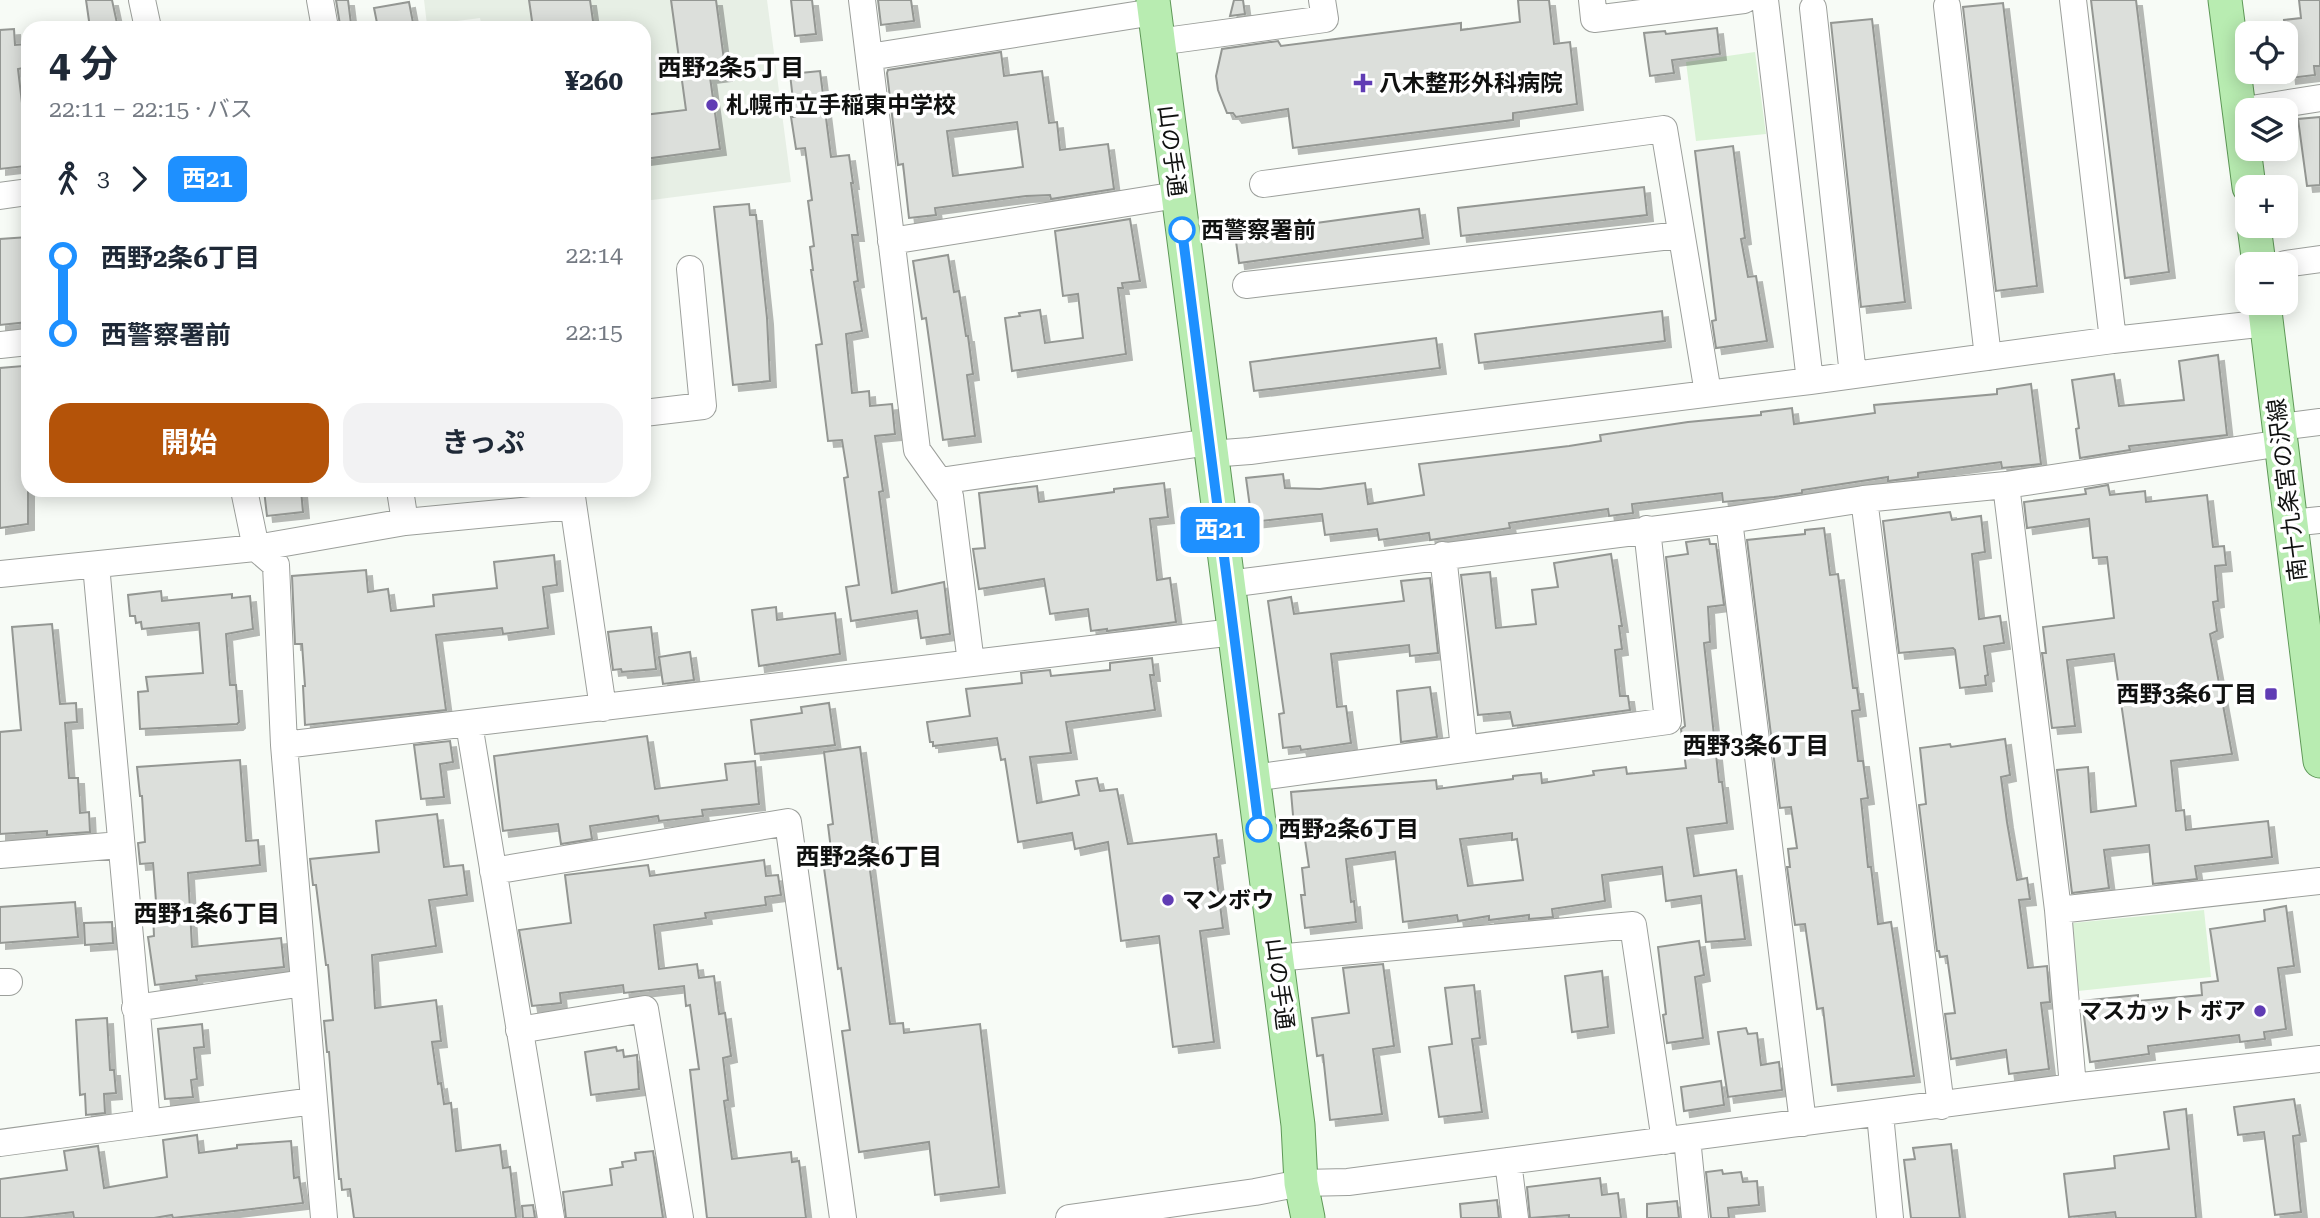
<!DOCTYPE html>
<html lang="ja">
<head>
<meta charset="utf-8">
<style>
  :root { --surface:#fff; --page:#f2f2f3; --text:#1f2937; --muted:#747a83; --accent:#b45309 }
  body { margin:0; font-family:"Roboto Serif","Noto Sans JP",serif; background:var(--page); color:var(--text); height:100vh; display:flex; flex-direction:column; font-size:26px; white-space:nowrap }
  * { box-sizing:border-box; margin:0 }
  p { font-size:23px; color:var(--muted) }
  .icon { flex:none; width:38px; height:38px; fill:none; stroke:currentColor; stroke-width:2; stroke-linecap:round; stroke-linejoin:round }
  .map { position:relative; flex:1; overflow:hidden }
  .side { position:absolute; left:21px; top:21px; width:630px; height:476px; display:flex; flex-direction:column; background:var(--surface); border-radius:21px; box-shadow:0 4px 18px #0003 }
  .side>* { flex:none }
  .badge { padding:0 14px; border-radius:10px; font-size:24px; line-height:46px }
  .fabs { position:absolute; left:2235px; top:21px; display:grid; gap:14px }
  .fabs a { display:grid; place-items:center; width:63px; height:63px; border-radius:14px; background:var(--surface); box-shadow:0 4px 18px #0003; font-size:35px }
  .map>.badge { position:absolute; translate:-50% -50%; box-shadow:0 0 0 4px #fff }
  .legs { display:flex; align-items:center; gap:10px; height:77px; padding:0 28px; font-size:23px }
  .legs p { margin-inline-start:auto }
  .headline { display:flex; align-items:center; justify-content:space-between; height:119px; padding:0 28px }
  h1 { font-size:38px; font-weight:700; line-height:52px }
  .primary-button { display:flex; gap:14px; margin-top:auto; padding:14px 28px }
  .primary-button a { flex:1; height:80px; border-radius:21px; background:var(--accent); color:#fff; font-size:28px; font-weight:700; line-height:80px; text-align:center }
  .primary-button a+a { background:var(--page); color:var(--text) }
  ul { padding:0 28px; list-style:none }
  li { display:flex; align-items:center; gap:24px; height:77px; font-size:26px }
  li i { display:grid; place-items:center; width:10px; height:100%; margin:0 9px; background:currentColor }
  li i::after { content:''; width:18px; height:18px; margin:-9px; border:5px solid; border-radius:50%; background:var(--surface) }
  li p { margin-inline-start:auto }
  li:first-child i { background:linear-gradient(#0000 50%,currentColor 0) }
  li:last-child i { background:linear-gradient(currentColor 50%,#0000 0) }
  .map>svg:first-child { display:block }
</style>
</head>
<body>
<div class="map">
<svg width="2320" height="1218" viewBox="0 0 2320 1218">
  <defs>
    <filter id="shadow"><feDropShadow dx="6" dy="6" stdDeviation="0" flood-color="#0004"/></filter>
  </defs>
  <rect width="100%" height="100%" fill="#f7fbf6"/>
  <path fill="#e7efe5" d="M424,0h343l24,182 -147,19v-173h-162l-2,-10 -53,7z"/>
  <path fill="#dbf3d7" d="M1755,52l11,82 -70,7 -10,-79z
    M2204,910l7,67 -133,14 -9,-61 4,-7z"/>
  <path fill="#dcdfdb" stroke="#949793" stroke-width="2" fill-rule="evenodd" filter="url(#shadow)" d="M86,0h26l6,28h-28z
    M336,0h12l3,24 -11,1z
    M529,0h61l4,28h-61z
    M671,0h45l10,75 -16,2 10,72 -76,10v-44l42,-5z
    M791,0h21l4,34 -21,2z
    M878,0h33l3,21 -33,4z
    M1234,0h9l2,14 -15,2z
    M1518,0h31l5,44 16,-2 7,62 -64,9v7l-220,28 -5,-39 -52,8 -3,-4h-6l-9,-23 -2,-14 6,-27 56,-8 3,5 180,-23v7l59,-8z
    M2091,0h45l33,272 -44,6z
    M2299,0h21v66h-6l1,9 -25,3 -6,-58 17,-2z
    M409,2l5,26h-36l-4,-20z
    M2003,3l34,283 -41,5 -33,-284z
    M1872,19l33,283 -44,5 -30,-284z
    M1717,28l3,26 -48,6 2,13 -24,3 -6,-43 21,-2 1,3z
    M14,29l1,16 13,-1v23l-10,2 10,85h-4l2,12 -26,3v-139z
    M1001,52l3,24 38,-5 7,52 8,-1 3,28 48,-6 6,45 -63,10 -1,-4 -24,1 -91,12 1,7 -27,3 -6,-54 -5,1 -11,-92 1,-3zM1017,122l6,45 -70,9 -6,-45z
    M820,71l11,86 18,-2 4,28h-2l7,52h-6l6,46 -4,1 8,49 -16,3 6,59 17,-2 1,15 22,-2 3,30 -20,2 8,55 -4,1 13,101 52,-11 6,52 -29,4 -4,-27 -66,10 -5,-34 13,-2 -15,-107 4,-1 -6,-37 -14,1 -12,-96 6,-1 -11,-74h2l-3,-23 4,-1 -6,-45 4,-1 -7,-52 -9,1 -5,-32h4l-5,-43z
    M2320,117v68l-13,1 -9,-67z
    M1733,146l12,92 -4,1 7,38 8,-1 11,65 -51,7 -4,-27 4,-1 -21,-169z
    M1644,187l3,28 -186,21 -3,-28z
    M749,204l1,11h6l11,103 3,63 -37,4 -19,-178z
    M1419,209l4,29 -184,25 -4,-29z
    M1130,219l10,62 -18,2 1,5h-5l8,66 -114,17 -7,-53 15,-2 -1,-3 21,-3 5,33 38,-5 -5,-44 -15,2 -8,-65z
    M28,237v85l-28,3v-86z
    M948,255l6,37 5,-1 7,45h2l5,38 -6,1 8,61 -32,4 -17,-122 -4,1 -9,-58z
    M1662,311l3,30 -186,22 -4,-29z
    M1436,338l4,30 -186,23 -4,-29z
    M2218,355l9,80 -98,11 1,4 -50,8 -4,-29 3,-1 -7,-48 42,-6 5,32 65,-6 -5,-39z
    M23,366l5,56v102l-28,4v-160z
    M2031,384l10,80 -39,4 -1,-6 -83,11v4l-30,4v-4l-86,13v3l-28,4 -51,5 -1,-9 -90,11 1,9 -24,3 -1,-7 -29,4 -70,10 1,5 -80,12 -1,-7 -50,7 -2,-11 -52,6 -3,-21 -70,8 -6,-44 37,-4 2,14 35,1 45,-6 3,21 56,-9 -5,-31 150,-18 32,-5 -1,-6 88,-13 73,-7v-3l31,-4 2,16 81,-11 -1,-8 123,-11v-5z
    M1164,483l4,34 -18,2 7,61 13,-2 6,44 -69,9v-2l-16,2 -3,-22 -38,5 -6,-35 -65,10 -6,-40 12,-1 -6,-55 58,-7 2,16 75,-10v-3z
    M2108,485l2,10 35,-4 1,11 61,-7 6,52 11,-1 2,19 -11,1 3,35 -5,1 4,29 -7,3 22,120 -61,7 5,50 8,-1 2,20 82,-9 4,36 -77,9 2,13 -44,5 -4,-39 -45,5 5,38 -37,5 -15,-123 31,-3 3,45 45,-6 -22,-152 -47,6 8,66 -23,2 -10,-75h4l-3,-26 71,-9 -7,-61 -14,1 -4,-39 -62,9 -3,-26 62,-8 -1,-5z
    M264,490h37l2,22 -36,4z
    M1950,512l2,8 29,-4 4,36 -13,2 7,65 21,-3 4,27 -20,3 4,29 -3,1 1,9 -26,3 -5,-38 -2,-2 -54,5 -16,-132z
    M1824,528l6,47 8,-1 15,114h4l3,22 -8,1 6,50h5l5,37 -7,1 7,68h3l7,57 13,-2 23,154 -82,9 -9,-77 -6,1 -12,-85 -10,1 -8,-58h3l-2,-18 9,-1 -6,-41 -11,1 -33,-268 58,-6v-4z
    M1709,539l1,5h6l8,61 -16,2 2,35 -6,1 15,139h3l5,41 -40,5 7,48 42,-6 9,69 -39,3 -5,-46 -35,5 -4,-34 -60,8 3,26 -53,8 1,8 -24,2v-4l-40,5v-4l-31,5 -1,-6 -54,7 -8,-70 -49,7 5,43 3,-1 2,21 -51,6 -4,-33h4l-3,-27 7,-1 -6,-41 -9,1 -3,-35 145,-12 1,9 76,-10v-3l28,-3 1,10 52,-8 -1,-4 33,-4 1,7 59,-6 -5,-39 4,-3 -19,-169 22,-3 -2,-12zM1512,833v7l5,-1 6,41 -55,6 -8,-47z
    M1611,554l11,72h-3l3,23 -7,1 5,46h8l2,14 -117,16 -3,-14 -32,3 -17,-140 29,-3 6,56 40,-4 -4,-34 26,-3 -4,-24z
    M554,555l3,30 -14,2 5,41 -45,6 -1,-6 -66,7 10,75 -141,15 -2,-39h2l-3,-42h-7l-3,-68 74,-6 2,22 20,-3 3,22 43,-5 -1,-11 64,-7 -3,-26z
    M1430,578l8,75 -28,3 -1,-11 -78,9 6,53 9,-1 5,37 -50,7 -1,-4 -17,2 -4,-34 5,-1 -16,-112 23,-4 3,17 110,-13 -3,-20z
    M161,591l1,10 70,-7v4l18,-2 3,33 -27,5 4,51h6l3,37 -2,2 -97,5 -2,-37 10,-1 -2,-14 57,-4 -4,-50 -57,6 -1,-7 -5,1 -1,-7h-5l-2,-21z
    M776,607l1,13 58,-7 5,41 -81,12 -7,-56z
    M52,624l8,80 16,-1 1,19 -12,1 4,55h9l2,35 9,-1 1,20 -43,3v-4l-47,3v-102l21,-2 -9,-103z
    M651,627l5,42 -34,3 -1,-3 -8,1 -5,-38z
    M690,652l4,28 -31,4 -4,-27z
    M1152,658l2,17h-4l5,35 -89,12 5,31 -41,4 7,46 42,-8 -3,-14 21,-3 3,13 17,-2 11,55 88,-10 3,23 -5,1 9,70 -23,3 14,111 -41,5 -14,-111 -38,5 -13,-99 -33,7 -3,-16 -54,9 -13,-83 -4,1 -4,-22 -64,8v-4h-3l-3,-20 43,-6 -4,-27 56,-6 -1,-10 29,-3 1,6 59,-6v-7z
    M1430,687l7,50 -36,5 -4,-51z
    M829,703l6,42 -80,9 -4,-34 51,-7 -1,-6z
    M647,736l8,53 72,-9 -2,-16 30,-3 4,43 -57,6 1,6 -44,5 -1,-5 -68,10 2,13 -31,5 -3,-20 -55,7 -9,-75z
    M2005,739l5,36 -9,2 6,45 10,58 10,-2 3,21 -11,1 9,68 19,-2 3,36 -9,1 8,66 -40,5 -3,-24 -55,9 -6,-45 10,-1 -8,-57 -7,1 -1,-6h-2l-18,-146 7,-1 -6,-56 30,-4 1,3z
    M450,741l3,21 -13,2 4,33 -23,2 -7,-54z
    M860,747l13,99 -6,1 23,177 13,-1 1,10 76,-9 19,163 -64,8 -6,-53 -70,10 -17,-121 8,-1 -9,-62 -3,1 -14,-101 9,-2 -5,-41 5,-1 -9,-72z
    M240,760l6,81 12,-1 2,25 -72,8 4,74 89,-9 3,29 -88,9 1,4 -42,5 -7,-48 6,-1 -1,-22h4l-4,-51 -13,1 -2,-21 7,-1 -3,-46h-2l-3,-29z
    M437,814l7,53 19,-2 4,30 -38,5 7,46 -64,9 3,53 61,-8 5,41 -9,1 6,42 3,-1 3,21 7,-1 5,48 44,-6 3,23 7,-1 6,51h-162l-4,-29 -8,1 -1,-11h-2l-10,-127h-2l-3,-31 9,-1 -5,-55h-2l-10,-80h-3l-3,-26 69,-7 -3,-31z
    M764,860l2,16 12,-1 3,20 -16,2 1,8 -61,8 1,5 -52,7 5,44 38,-5 2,14 15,-2 5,38 6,-1 6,43 -8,2 5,42 -4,1 8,58 59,-7 1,10 7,-1 7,57h-99l-17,-148 9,-1 -9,-64 -4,1 -2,-20 -60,7 -1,-8 -63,8 1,10 -29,3 -13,-76 52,-7 -6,-48 83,-10 2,11z
    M75,902l3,35 -78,6v-36z
    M2286,906l8,60 -16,2 8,61 -22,3 1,7 -25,3 -1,-7 -91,11 1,8 -59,8 -8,-61 56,-6v6l64,-6 -1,-12 17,-2 -8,-52 55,-8 -1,-11z
    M112,922l1,21 -28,2 -1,-22z
    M1699,941l5,34 -9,2 8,61 -36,5 -4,-28 3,-1 -8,-67z
    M1383,964l11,82 -21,3 9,65 -52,6 -7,-65 -6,1 -5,-38 37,-5 -6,-45z
    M1602,971l6,56 -36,5 -7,-56z
    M1474,985l6,53 -8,1 10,73 -43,5 -10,-70 23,-3 -7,-56z
    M107,1018l3,52h4l2,23 -12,1 1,19 -19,2 -1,-21 -5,1 -4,-75z
    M202,1024l2,23 -10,1 3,31 -6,1 2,17 -28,2 -7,-70z
    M1746,1028l2,6 9,-1 4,32 18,-3 3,28 -54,7 -10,-65z
    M616,1047l1,4 6,-1 1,7 13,-2 2,34 -48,6 -6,-43z
    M1721,1081l3,24 -40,6 -3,-24z
    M2294,1099l6,36 -7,1 8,76 -26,3 -11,-83 -26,3 -4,-28z
    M2186,1109l10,109h-80l-1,-6 -46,5 -5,-43 51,-6 -1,-12 55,-7 -5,-37z
    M197,1135l2,18 38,-5v-3l54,-4 3,37 5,-1 4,26 -130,15 -1,-3 -18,3h-80l-1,-6 -50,6h-23v-39l67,-9 -3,-19 34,-5 6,42 63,-11 -4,-37z
    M1951,1144l9,74h-49l-7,-58 11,-1 -2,-11z
    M653,1151l10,67h-97l-3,-26 49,-7 -2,-16 13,-2 -1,-5 14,-2 -1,-7z
    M1722,1170l1,4 18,-2 2,10 14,-1 2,24 -31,3 1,10h-18l-5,-46z
    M1600,1178l2,17 16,-2 3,25h-52v-3l-39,3 -3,-31z
    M1497,1200l2,18h-38l-1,-14z
    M1677,1201l2,17h-32v-14z
    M533,1205l2,13h-12l-1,-12z"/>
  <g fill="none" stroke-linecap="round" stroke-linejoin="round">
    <defs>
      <path id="minor" d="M142,0l6,28
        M320,0l5,28
        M862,0l55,450 33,46 21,167
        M1592,0l2,19 150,-19
        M1765,0l45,381
        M2073,0l40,340
        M1947,6l41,351
        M1813,8l40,367
        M1158,42l167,-23 -3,-19
        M869,57l285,-45
        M2239,111l81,-13
        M1263,184l401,-55 44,264
        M0,196l28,-4
        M891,241l286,-46
        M2285,264l35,-5
        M1246,285l434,-50
        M0,345l28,-3
        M644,413l59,-7 -13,-137
        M2280,427l40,-5
        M1210,454l40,-3 560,-70 303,-41 154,-17
        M940,481l270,-39
        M2006,485l52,425 15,177
        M244,490l12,58 20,17 8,180 40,473
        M400,490l5,32
        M571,490l32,218
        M1864,499l77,607
        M1729,520l74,603
        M2291,523l29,-3
        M1443,555l21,194
        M96,565l51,558 167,-22
        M0,574l256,-26 149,-26 168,-16
        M1228,584l501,-64 135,-21 142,-14 276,-42
        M469,724l82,494
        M284,745l950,-113
        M1253,778l415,-57 -21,-192
        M0,855l120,-10
        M493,871l295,-49 55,396
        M2058,910l262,-29
        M1276,958l357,-33 32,216
        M0,982h9
        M135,1008l169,-25
        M519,1030l126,-21 35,209
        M1880,1114l10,104
        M1687,1138l8,80
        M0,1143l147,-20
        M1508,1161l7,57
        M1069,1218l186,-26 46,-9 47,-1 725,-95 247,-28"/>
      <path id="major" d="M1153,0l145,1125 3,58 7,35
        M2225,0l24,187
        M2254,226l5,38
        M2264,303l56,458"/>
    </defs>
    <use href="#minor" stroke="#9c9f9b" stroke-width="28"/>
    <use href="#major" stroke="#5e9857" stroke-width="35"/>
    <use href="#minor" stroke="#fff" stroke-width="26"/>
    <use href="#major" stroke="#b8ecb1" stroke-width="33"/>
  </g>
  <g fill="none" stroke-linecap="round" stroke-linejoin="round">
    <defs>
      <path id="line-1" d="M1182,230l77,599"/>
    </defs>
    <use href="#line-1" stroke="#fff" stroke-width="16"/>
    <use href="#line-1" stroke="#1e90ff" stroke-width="10"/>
  </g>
  <g fill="#603cb4" stroke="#fff" stroke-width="2.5">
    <path d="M1359.5 72.5h7v7h7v7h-7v7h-7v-7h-7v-7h7z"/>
    <circle cx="712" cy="105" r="7"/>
    <rect x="2264" y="687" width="14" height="14" rx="3.5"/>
    <circle cx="1168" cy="900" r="7"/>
    <circle cx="2260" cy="1011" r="7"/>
  </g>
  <g fill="#fff" stroke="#1e90ff" stroke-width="3.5">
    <circle cx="1182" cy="230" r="12"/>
    <circle cx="1259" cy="829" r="12"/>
  </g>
  <g text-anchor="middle" stroke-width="7" stroke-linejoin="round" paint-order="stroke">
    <g font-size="23" font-weight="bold" fill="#101110" stroke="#fff" text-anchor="start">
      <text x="1379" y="91">八木整形外科病院</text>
      <text x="726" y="113">札幌市立手稲東中学校</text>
      <text x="2257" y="702" text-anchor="end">西野3条6丁目</text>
      <text x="1182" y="908">マンボウ</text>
      <text x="2246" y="1019" text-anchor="end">マスカット ボア</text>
    </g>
    <g font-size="23" fill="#101110" stroke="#fff">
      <text transform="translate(1172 151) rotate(83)" y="8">山の手通</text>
      <text transform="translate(2287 490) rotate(-97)" y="8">南十九条宮の沢線</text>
      <text transform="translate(1280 984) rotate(83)" y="8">山の手通</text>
    </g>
    <g font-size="23" font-weight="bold" fill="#101110" stroke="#fff" text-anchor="start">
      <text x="1201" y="238">西警察署前</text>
      <text x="1278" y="837">西野2条6丁目</text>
    </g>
    <g font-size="24" font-weight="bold" fill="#101110" stroke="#fff">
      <text x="731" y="76">西野2条5丁目</text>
      <text x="1756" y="754">西野3条6丁目</text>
      <text x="869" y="865">西野2条6丁目</text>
      <text x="207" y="922">西野1条6丁目</text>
    </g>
  </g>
</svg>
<div class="fabs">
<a><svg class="icon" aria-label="locate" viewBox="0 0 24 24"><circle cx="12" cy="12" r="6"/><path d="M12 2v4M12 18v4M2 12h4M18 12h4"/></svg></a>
<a><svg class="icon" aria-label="layers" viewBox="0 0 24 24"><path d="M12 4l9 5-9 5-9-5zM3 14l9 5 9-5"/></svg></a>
<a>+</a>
<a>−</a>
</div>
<b class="badge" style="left:1220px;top:530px;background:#1e90ff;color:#fff">西21</b>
<section class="side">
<div class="headline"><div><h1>4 分</h1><p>22:11 – 22:15 · バス</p></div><b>¥260</b></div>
<div class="legs"><svg class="icon" aria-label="walk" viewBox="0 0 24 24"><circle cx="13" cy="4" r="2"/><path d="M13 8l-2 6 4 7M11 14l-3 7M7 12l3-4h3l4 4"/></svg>3<svg class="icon" aria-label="forward" viewBox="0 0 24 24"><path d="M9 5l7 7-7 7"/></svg><b class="badge" style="background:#1e90ff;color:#fff">西21</b></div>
<ul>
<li><i style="color:#1e90ff"></i><b>西野2条6丁目</b><p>22:14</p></li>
<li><i style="color:#1e90ff"></i><b>西警察署前</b><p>22:15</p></li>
</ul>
<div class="primary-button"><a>開始</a><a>きっぷ</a></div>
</section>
</div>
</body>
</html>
